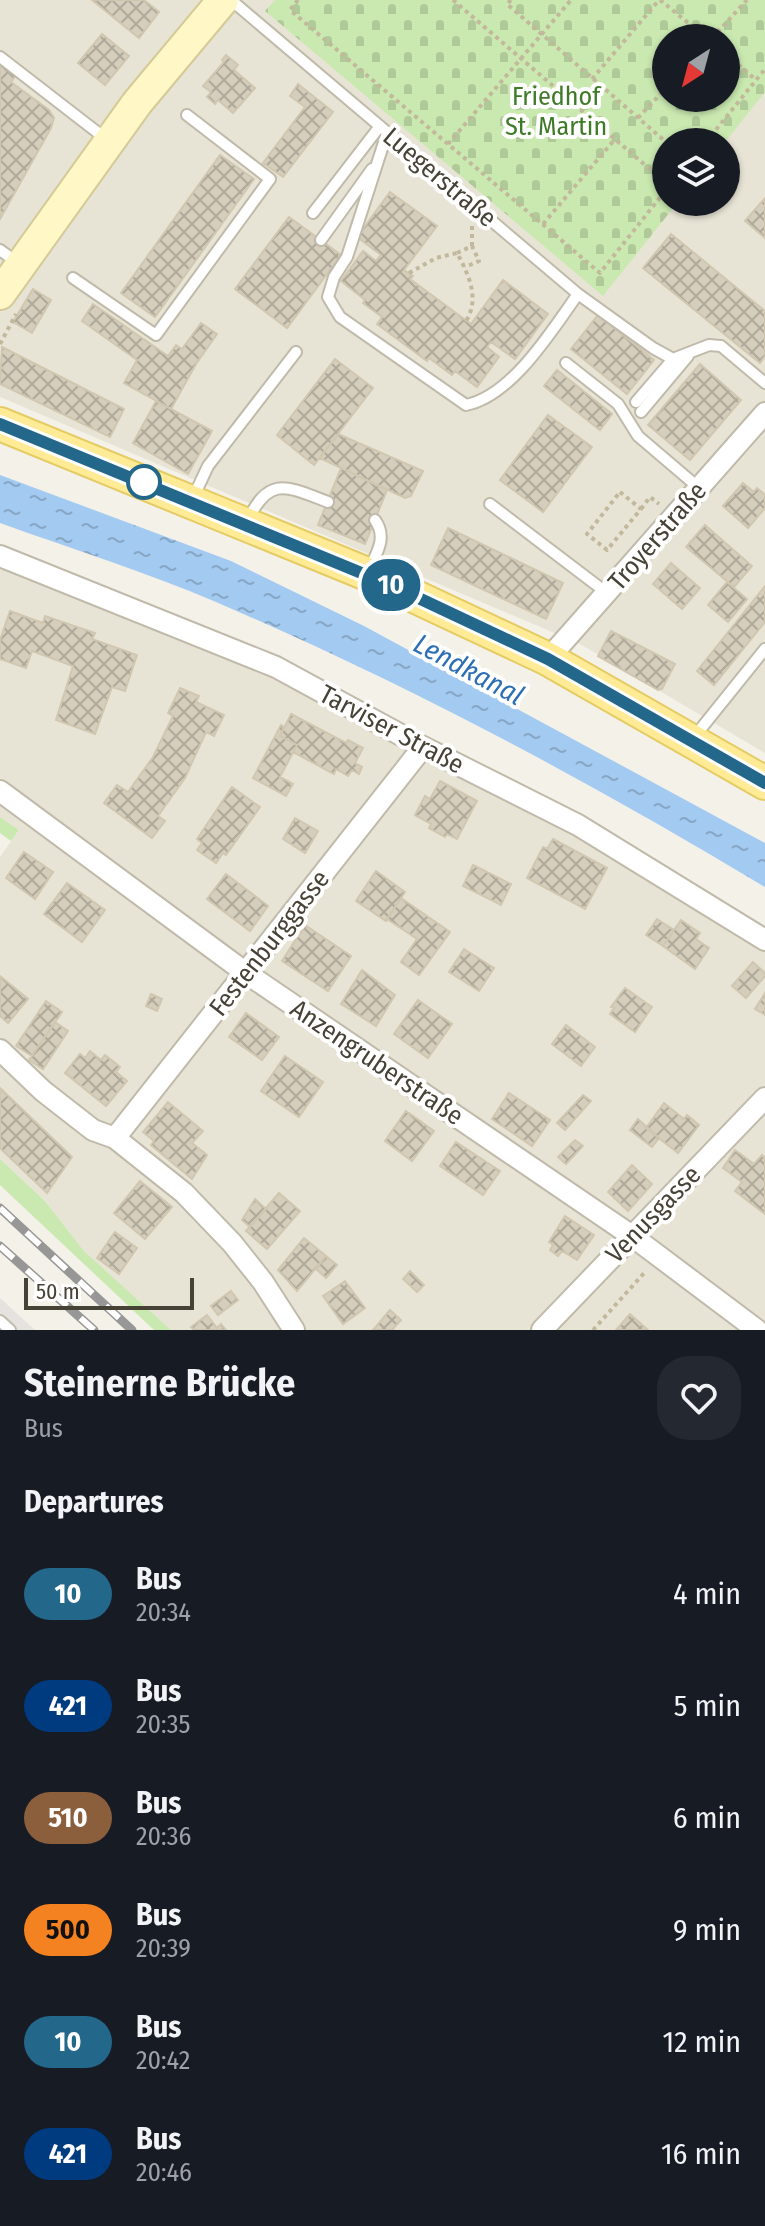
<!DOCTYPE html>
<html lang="en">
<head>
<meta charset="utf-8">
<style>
  :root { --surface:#171b24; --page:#242831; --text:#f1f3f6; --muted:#9ea1a6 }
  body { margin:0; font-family:"Fira Sans Condensed",sans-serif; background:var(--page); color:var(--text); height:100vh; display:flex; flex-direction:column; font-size:30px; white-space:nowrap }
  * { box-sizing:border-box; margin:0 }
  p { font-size:26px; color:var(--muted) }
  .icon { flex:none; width:44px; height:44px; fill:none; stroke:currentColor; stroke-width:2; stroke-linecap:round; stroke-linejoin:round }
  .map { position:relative; height:1330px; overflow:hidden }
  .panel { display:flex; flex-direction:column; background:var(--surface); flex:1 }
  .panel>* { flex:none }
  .badge { padding:0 16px; border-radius:26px; font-size:28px; line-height:52px }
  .needle { width:52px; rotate:216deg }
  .fabs { position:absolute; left:652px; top:24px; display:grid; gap:16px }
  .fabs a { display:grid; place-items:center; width:88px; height:88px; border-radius:50%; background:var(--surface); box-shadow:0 2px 6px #0004; font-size:40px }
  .scale { position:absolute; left:24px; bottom:20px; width:170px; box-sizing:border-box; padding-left:8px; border:4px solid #474236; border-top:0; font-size:22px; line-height:28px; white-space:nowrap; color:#474236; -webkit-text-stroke:6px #fff; paint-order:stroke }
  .map>.badge { position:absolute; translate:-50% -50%; box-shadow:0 0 0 4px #fff }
  h2 { padding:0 24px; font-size:30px; line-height:72px }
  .round { display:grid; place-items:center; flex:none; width:84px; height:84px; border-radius:32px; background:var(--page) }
  .overview { display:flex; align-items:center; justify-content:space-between; height:136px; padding:0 24px }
  h1 { font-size:38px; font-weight:700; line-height:60px }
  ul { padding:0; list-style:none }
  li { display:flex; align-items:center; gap:24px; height:112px; padding:0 24px }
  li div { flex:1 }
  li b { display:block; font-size:30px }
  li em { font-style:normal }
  li .badge { min-width:88px; font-weight:700; text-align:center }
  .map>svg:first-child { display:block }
</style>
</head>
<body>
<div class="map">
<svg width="765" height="1330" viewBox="0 0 765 1330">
  <defs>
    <pattern id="cemetery-stones" width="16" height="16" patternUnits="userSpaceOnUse" patternTransform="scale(2)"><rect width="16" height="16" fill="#cae9b0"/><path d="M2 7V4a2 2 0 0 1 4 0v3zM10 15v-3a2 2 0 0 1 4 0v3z" fill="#afc998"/></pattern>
    <pattern id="water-ripples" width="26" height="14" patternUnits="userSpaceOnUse" patternTransform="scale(2)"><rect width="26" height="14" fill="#a3caf1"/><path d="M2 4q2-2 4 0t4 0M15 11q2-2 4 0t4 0" fill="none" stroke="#87a6c4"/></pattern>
    <pattern id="building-cross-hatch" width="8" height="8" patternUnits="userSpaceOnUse" patternTransform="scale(2)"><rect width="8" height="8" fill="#d6cebd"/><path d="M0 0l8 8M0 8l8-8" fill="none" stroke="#afa99a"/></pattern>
  </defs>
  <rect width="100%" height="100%" fill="#f4f1e8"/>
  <path fill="#e8e4d5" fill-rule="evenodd" d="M0,0h765v753l-185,-109 -580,-247zM666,38h60v60h-60zM666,142h60v60h-60z
    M0,554l276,113 489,273v390h-594l-87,-79 -39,-50 -45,-42v-302l19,-27 -19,-13z"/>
  <path fill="#cae9b0" d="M0,817l19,13 -8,11 -11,-8z
    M0,1159l45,42 39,50 87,79h-17l-154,-145z"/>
  <path fill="url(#cemetery-stones)" fill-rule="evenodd" d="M275,0h490v92l-40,50h-59v60h12l-75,94 -338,-285zM666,38h60v60h-60z"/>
  <path fill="#e5e3df" d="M0,1298l24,22 11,10h-35z"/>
  <path fill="url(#water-ripples)" d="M0,475l231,86 133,65 401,217v44c-176,-106 -360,-204 -549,-285 -70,-30 -144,-53 -216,-79z"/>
  <path fill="url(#building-cross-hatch)" stroke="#d1c7b0" stroke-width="2" d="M92,0h52l15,12 -20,26z
    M102,34l27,22 -24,29 -27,-22z
    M226,55l12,10 -4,5 21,18 -22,25 -15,-13 -3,4 -8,-7 4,-5 -8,-6 21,-24 -2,-2z
    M0,60l17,14 -6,8 38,28 5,8 -3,10 -51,91z
    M298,84l35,28 -50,65 -20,-14 42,-56 -15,-11z
    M220,155l34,24 -99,138 -34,-24z
    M390,192l47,34 -33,44 9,6 -3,3 61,45 32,-44 45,34 -33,45 -24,-17 -4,5 12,10 -22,30 -22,-16 -3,4 -23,-17 -2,3 -50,-37 5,-7 -19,-14 2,-3 -24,-19 22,-30 13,10 5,-6 -24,-18z
    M765,198v40l-20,-17z
    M289,217l52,38 -54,73 -52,-39z
    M671,234l94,77v45l-5,7 -117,-95z
    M33,289l18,11 -19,33 -19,-11z
    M93,304l75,52 8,-11 6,4 19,-26 16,11 -21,30 -25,45 -47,-26 13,-23 -55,-39z
    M598,315l56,45 -27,34 -56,-45z
    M2,347l122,62 -14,28 -110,-53z
    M335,359l38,29 -59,77 -37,-30z
    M700,364l41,36 -51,60 -42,-35z
    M557,370l55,44 -12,16 -56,-44z
    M156,401l56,30 -24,43 -55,-31z
    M548,415l44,32 -49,65 -43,-32z
    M338,434l85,37 -12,25 -6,2 -85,-40z
    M341,468l46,22 -22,54 -47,-19z
    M743,483l11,9 3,-4 8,7v13l-17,20 -25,-22z
    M705,525l47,41 -18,21 -48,-40z
    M448,528l115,55 -17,36 -115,-54z
    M671,563l29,25 -18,21 -29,-25z
    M727,582l20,17 -19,23 -20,-17z
    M765,586v36l-51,63 -17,-14z
    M10,611l33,12 2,-7 50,17 -3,6 45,16 -12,36 -13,-4 -17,47 -39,-14 17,-54 -41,-15 -6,17 -26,-9v-19z
    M611,631l64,33 -13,25 -4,1 -60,-34z
    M180,688l19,8 -3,6 28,13 -10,21 -8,-4 -21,46 -27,38 7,5 -13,17 -48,-35 13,-18 11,7 25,-35 20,-41 -5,-3z
    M291,714l55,29 2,-3 15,8 -8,15 7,4 -3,7 -7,-4 -4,6 -12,-7 -2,5 -41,-22 4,-7 -17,-9z
    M281,725l3,2 -4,9 17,9 -17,32 13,7 -7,12 -33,-18z
    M440,781l37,20 -20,38 -10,-5 -2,3 -16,-9 2,-4 -16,-9 10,-19 5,3z
    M232,787l28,20 -34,48 -3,-2 -7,10 -19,-13 5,-7 -5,-4z
    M295,818l23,13 -13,22 -22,-14z
    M553,839l54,29 -22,41 -58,-31 16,-31 4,2z
    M24,852l29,20 -18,27 -29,-21z
    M473,865l38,19 -10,21 -38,-19z
    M376,871l29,21 -19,29 -30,-20z
    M226,874l42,32 -18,25 -43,-32z
    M67,883l38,27 -23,32 -38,-28z
    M401,898l49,34 -31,43 -18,-13 16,-23 -30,-20z
    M657,919l17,11 -11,16 -17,-11z
    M681,920l19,13 -4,6 13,9 -14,21 -32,-23z
    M305,925l46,31 -23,35 -46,-30z
    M464,949l30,19 -15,23 -30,-19z
    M753,962l12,11v3l-19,22 -14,-12z
    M362,970l33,25 -19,31 -35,-22z
    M0,976l28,23 -20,24 -8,-7z
    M625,988l27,19 -17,25 -25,-18 4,-6 -3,-1z
    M765,993v22l-10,-6z
    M151,994l11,5 -5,12 -11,-5z
    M418,1000l34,24 -24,34 -34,-24z
    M46,1001l16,11 -30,44 -16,-10z
    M246,1013l33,24 -17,23 -33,-23z
    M55,1022l13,9 -25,38 -14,-9z
    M566,1025l29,22 -14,19 -29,-22z
    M90,1051l11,9 4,-5 15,12 -4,5 11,9 -21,25 -41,-33 15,-19 5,4z
    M285,1056l38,26 -24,35 -38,-26z
    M0,1088l72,69 -25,36 -47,-45z
    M509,1093l41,27 -18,26 -40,-27z
    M583,1095l8,6 -26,29 -8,-7z
    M168,1102l35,29 -11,12 15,12 -15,24 -41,-34 3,-4 -11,-9z
    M664,1103l20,16 3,-4 12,10 -21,28 -32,-25z
    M406,1111l28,20 -22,30 -27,-20z
    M638,1119l21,19 -7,9 -22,-17z
    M575,1140l8,6 -17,18 -8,-7z
    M456,1142l44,29 -17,24 -43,-29z
    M735,1150l19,14 8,-9 3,3v56l-30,-23 7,-9 -19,-14z
    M632,1165l20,19 -24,27 -20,-19z
    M140,1181l32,26 -27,32 -31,-26z
    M279,1193l21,18 -33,38 -21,-18z
    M255,1199l11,10 -16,18 -8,-7z
    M565,1216l29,19 -17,25 -15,-9 -4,5 -8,-6 3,-5 -4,-3z
    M115,1232l22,16 -18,26 -22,-16z
    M304,1238l22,18 -29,35 -19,-21z
    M326,1256l11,9 -11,13 -10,-9z
    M410,1271l14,14 -7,7 -14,-13z
    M345,1281l20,27 -22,16 -20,-28z
    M231,1291l7,9 -20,15 -7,-9z
    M390,1310l11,10 -9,10h-19z
    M630,1314l18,16h-32z
    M207,1315l10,13 4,-4 5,6h-32l-3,-3z"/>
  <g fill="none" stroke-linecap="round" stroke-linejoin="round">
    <defs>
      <path id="lane" d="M231,0l347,294c-26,36 -66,102 -112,111l-126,-88 -12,-20 6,-20 13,-20 40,-124
        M0,57l106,82
        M313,213l67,-87
        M321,240l51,-71
        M0,250l18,13
        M73,278l83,57 114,-156 -83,-64
        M578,294l75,54 20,11 36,-14 12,1 44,37
        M566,363l52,41 20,32 61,52
        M636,402l37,-43
        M641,412l47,-56
        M192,500l16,-34 88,-114
        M490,504l117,89
        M247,522c22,-47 39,-36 81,-20
        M368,572c8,-18 20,-34 7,-52
        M695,736l70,-87
        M0,1321l10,9"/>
      <path id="street" d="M0,556l276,111 147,80 155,78 187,115
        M548,659l217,-246
        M0,791l246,182 386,263 125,94
        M0,1050l43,41 50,39 22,8 69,55 48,50 31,39 31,48
        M115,1138l308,-391
        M542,1330l223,-232"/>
      <path id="secondary" d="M0,294l137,-191 86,-103"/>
      <path id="primary" d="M0,424l367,150 181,85 217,124"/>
    </defs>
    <use href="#lane" stroke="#c0baaa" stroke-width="14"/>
    <use href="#street" stroke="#c0baaa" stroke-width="24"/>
    <use href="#secondary" stroke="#d5ca97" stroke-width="34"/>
    <use href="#primary" stroke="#e5cb64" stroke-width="36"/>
    <path stroke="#c2b89b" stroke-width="4" stroke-dasharray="4 4" stroke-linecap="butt" d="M298,0l-8,10 310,263 66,-83
      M453,0l213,183
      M511,0l-4,4 159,138
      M660,0l47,38
      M712,38l35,-38
      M726,54l30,26
      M592,79l67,-79
      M638,118l28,-30
      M706,142l59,-73
      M448,144l123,-144
      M543,224l72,-85
      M472,246v-21
      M457,253l15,-7 7,15 -14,6
      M409,273l27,-15 21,-5c12,22 23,46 9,68
      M0,344l16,-30
      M620,492l21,17 -34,41 -20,-16z
      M641,509l9,-12 9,7
      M593,1330l52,-58"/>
    <use href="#lane" stroke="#fff" stroke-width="10"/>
    <use href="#street" stroke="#fff" stroke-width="20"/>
    <use href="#secondary" stroke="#fff7c6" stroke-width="30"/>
    <use href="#primary" stroke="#ffeb95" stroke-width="32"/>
    <defs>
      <path id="rail" d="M0,1208l132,122
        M0,1246l94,84"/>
    </defs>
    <use href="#rail" stroke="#979797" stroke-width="9"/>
    <use href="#rail" stroke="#fff" stroke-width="6" stroke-dasharray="18" stroke-linecap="butt"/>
  </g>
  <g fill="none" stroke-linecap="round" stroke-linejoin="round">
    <defs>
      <path id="line" d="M0,424l393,162 155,73 217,124"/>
    </defs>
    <use href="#line" stroke="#fff" stroke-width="18"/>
    <use href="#line" stroke="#23678a" stroke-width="12"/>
  </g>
  <circle fill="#fff" stroke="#23678a" stroke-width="4" cx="144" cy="482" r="16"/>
  <g text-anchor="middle" stroke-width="8" stroke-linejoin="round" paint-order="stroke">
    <g font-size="26" fill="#3f7a28" stroke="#fff">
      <text x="556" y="105">Friedhof<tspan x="556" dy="30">St. Martin</tspan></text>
    </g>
    <g font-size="26" fill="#474236" stroke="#fff">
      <text transform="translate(440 177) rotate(40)" y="9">Luegerstraße</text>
      <text transform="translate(657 536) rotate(-49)" y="9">Troyerstraße</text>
      <text transform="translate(392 729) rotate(28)" y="9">Tarviser Straße</text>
      <text transform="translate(269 943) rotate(-52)" y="9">Festenburggasse</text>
      <text transform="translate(377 1062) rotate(34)" y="9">Anzengruberstraße</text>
      <text transform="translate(653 1214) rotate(-46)" y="9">Venusgasse</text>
    </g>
    <g font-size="28" font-style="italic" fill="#2d6fb5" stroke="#fff">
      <text transform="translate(469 669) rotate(28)" y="10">Lendkanal</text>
    </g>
  </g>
</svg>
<div class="fabs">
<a><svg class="needle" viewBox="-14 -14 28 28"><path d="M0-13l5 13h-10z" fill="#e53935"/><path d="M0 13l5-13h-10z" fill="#9ea1a6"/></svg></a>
<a><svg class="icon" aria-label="layers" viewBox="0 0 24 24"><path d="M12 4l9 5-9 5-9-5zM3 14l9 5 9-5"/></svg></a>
</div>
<div class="scale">50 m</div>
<b class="badge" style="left:391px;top:585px;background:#23678a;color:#fff">10</b>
</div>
<section class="panel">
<div class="overview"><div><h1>Steinerne Brücke</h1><p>Bus</p></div><a class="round"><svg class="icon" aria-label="heart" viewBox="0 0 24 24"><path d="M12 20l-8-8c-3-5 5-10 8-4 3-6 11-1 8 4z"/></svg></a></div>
<h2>Departures</h2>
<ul>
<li><span class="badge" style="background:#23678a;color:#fff">10</span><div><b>Bus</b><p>20:34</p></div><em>4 min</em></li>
<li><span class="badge" style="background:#003b80;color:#fff">421</span><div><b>Bus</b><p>20:35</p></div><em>5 min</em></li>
<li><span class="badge" style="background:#8b5e3c;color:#fff">510</span><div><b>Bus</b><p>20:36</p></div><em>6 min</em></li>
<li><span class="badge" style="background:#f58220;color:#111">500</span><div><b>Bus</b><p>20:39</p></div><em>9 min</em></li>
<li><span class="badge" style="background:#23678a;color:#fff">10</span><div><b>Bus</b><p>20:42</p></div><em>12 min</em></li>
<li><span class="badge" style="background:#003b80;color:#fff">421</span><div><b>Bus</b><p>20:46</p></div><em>16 min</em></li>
</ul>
</section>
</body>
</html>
